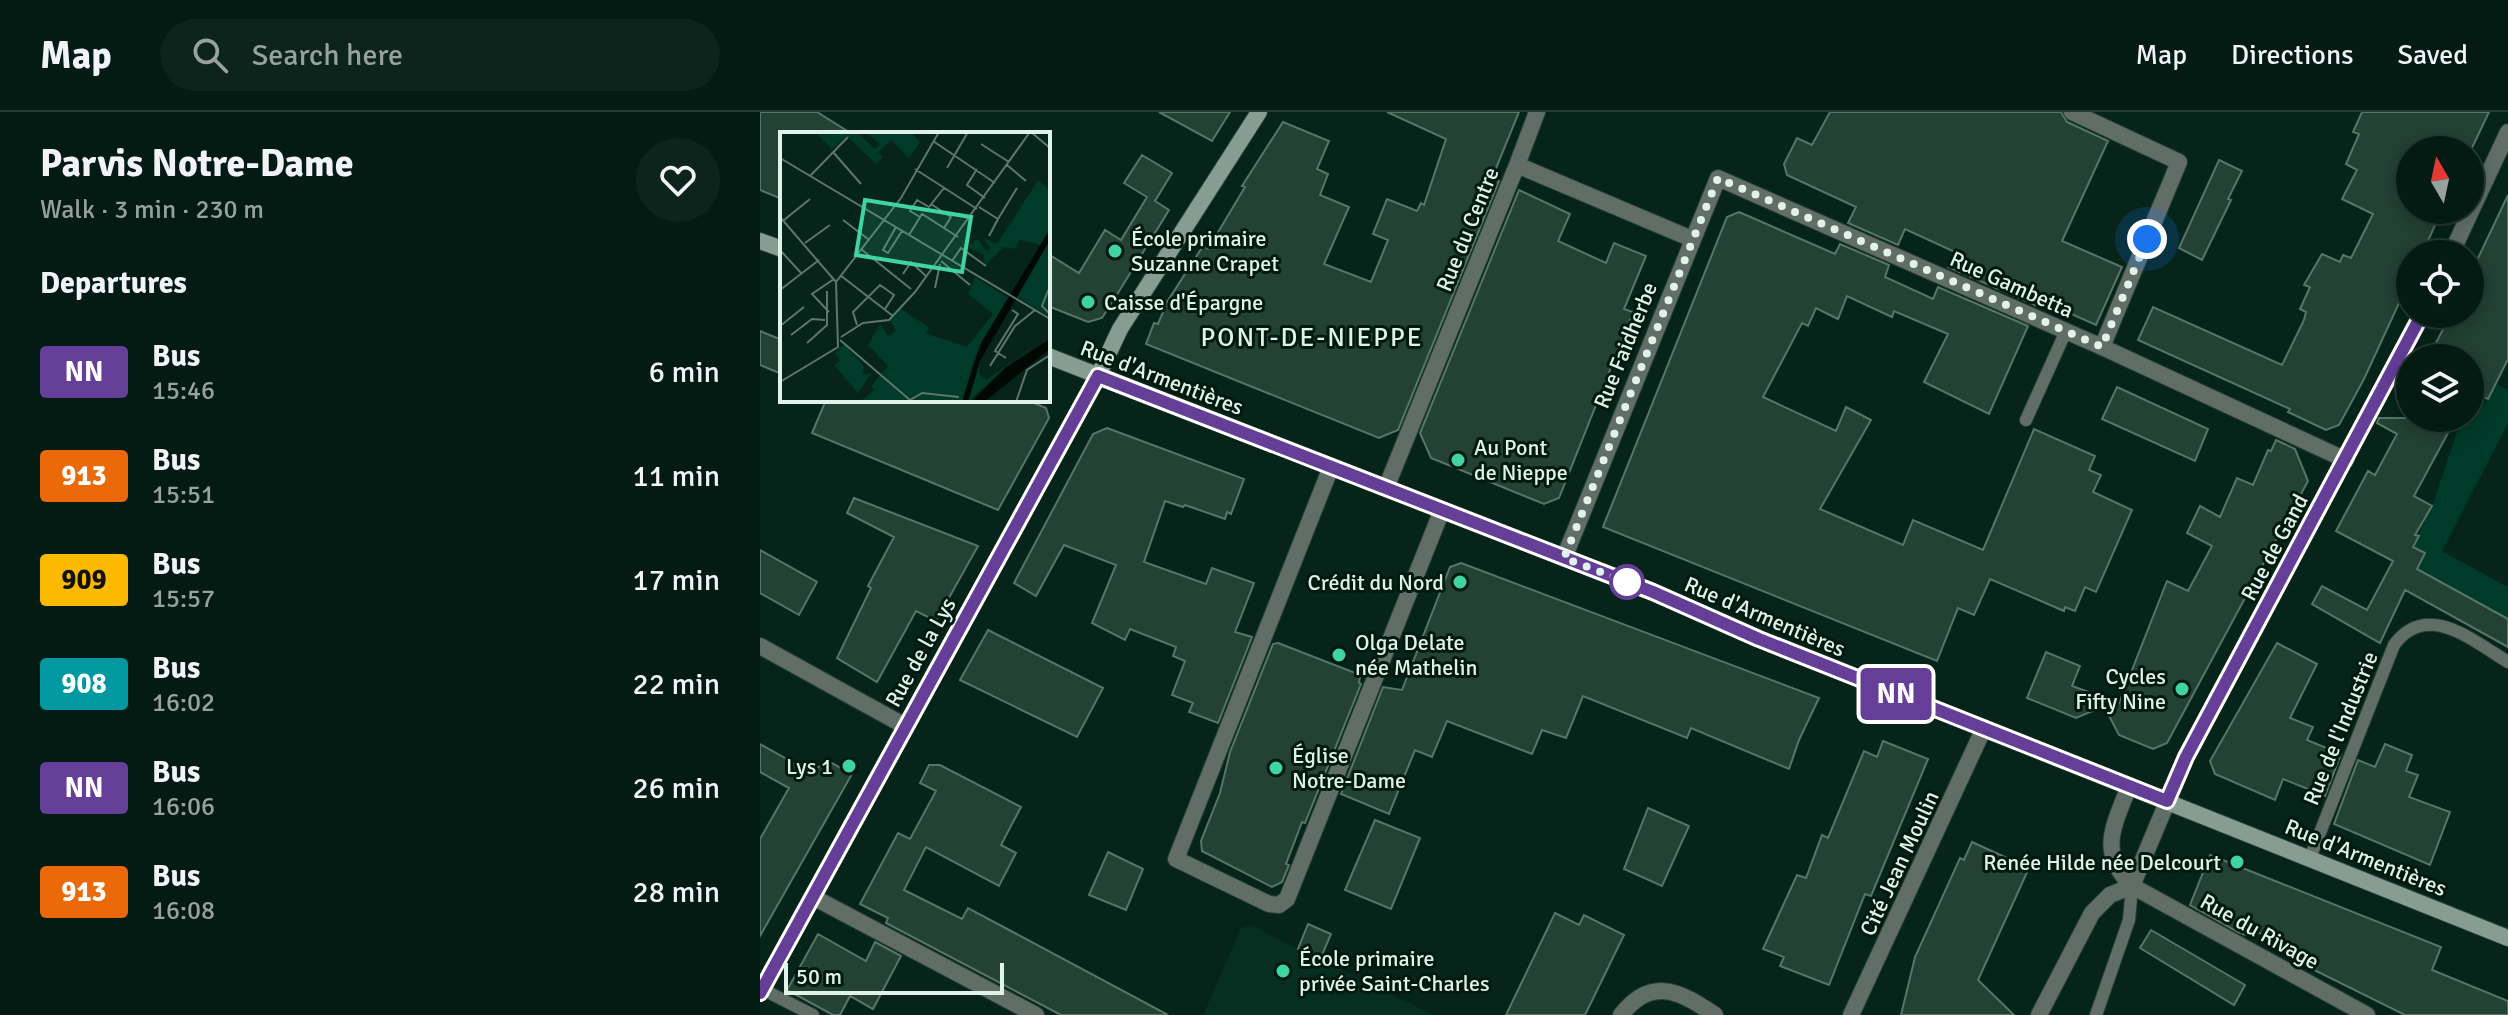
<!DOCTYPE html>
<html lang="en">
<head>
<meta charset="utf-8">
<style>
  :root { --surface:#041b13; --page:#0d241c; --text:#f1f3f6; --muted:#97a1a0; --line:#253933 }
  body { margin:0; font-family:Signika,sans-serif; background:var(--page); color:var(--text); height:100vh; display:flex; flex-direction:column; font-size:30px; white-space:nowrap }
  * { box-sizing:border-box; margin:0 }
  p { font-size:26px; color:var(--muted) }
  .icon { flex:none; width:44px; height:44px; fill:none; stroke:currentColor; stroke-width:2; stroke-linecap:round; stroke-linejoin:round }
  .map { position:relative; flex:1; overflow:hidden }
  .side { display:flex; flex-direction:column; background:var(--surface); width:760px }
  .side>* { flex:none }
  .badge { padding:0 16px; border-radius:6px; font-size:28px; line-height:52px }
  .needle { width:52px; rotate:351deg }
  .tools { position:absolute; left:1636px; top:24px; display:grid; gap:16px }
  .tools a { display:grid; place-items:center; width:88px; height:88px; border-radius:50%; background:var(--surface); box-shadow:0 4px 20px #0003,0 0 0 2px var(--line); font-size:40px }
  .scale { position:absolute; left:24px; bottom:20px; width:220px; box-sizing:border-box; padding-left:8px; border:4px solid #e1f2ea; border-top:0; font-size:22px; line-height:28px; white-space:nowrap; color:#e1f2ea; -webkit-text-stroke:6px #001a10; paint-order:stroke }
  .you { position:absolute; width:40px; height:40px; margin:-20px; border:6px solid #fff; border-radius:50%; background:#1a73e8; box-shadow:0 0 0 12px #1a73e833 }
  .map>.badge { position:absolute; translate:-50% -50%; box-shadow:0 0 0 4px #fff }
  h2 { padding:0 40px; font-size:30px; line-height:72px }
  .round { display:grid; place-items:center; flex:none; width:84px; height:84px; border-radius:42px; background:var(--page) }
  .overview { display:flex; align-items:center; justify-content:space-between; height:136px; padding:0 40px }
  h1 { font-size:38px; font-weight:700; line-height:60px }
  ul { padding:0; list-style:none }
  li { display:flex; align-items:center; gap:24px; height:104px; padding:0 40px }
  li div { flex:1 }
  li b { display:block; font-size:30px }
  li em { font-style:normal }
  li .badge { min-width:88px; font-weight:700; text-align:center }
  header { display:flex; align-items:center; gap:48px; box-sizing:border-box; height:112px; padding:0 40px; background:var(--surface); border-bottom:2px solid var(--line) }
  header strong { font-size:38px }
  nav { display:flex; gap:44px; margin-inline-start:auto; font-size:28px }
  .search { width:560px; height:72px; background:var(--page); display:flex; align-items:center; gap:20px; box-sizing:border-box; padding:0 28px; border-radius:44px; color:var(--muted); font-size:30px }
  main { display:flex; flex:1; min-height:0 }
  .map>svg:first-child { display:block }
</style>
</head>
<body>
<header>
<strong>Map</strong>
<div class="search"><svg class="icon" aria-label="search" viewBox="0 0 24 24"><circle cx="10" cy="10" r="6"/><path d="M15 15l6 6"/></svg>Search here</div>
<nav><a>Map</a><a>Directions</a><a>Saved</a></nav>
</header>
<main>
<section class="side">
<div class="overview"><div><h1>Parvis Notre-Dame</h1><p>Walk · 3 min · 230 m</p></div><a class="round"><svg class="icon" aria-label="heart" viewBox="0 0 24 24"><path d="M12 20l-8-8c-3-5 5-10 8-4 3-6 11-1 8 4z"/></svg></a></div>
<h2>Departures</h2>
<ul>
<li><span class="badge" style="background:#643e97;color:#fff">NN</span><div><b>Bus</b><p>15:46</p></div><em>6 min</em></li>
<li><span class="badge" style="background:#eb6909;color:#fff">913</span><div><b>Bus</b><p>15:51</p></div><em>11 min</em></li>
<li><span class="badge" style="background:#fbba00;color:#111">909</span><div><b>Bus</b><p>15:57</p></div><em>17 min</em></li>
<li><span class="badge" style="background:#0099a1;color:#fff">908</span><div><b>Bus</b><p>16:02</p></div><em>22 min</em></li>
<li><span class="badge" style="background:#643e97;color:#fff">NN</span><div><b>Bus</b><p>16:06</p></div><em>26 min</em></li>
<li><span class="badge" style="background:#eb6909;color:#fff">913</span><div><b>Bus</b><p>16:08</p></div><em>28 min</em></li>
</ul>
</section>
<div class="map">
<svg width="1748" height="903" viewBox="0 0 1748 903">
  <rect width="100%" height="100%" fill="#062419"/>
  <path fill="#062f21" d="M491,813l182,90h-230l38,-87z"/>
  <path fill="#003a28" d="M1736,272l12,6v33l-66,128 66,36v32l-91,-50 8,-16 -12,-7 19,-40 26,-77 5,-10 7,-1v-4l18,-15z"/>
  <path fill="#234135" stroke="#577669" stroke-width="2" d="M0,0h57l35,22h-70v65l-22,-9z
    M399,0h71l-18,29z
    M627,0h132l-27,66 7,3 -101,249 -19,8 -233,-94 8,-21 4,1 9,-22 36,-56 5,3 37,-62 -3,-1 41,-64 46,19 -12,28 11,5 -8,21 29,12 -25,57 47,18 17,-42 -15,-6 14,-35 30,12 4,-8 3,2 22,-66z
    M1070,0h231l6,10 41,19 -46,100 60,26 -26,58 -56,-25 -3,6 -89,-39 7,-15 -50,-23 -7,16 -50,-22 8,-16 -69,-32 -3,-11 13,-26 15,7z
    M1602,0h127l-18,38h-61v60h32l-20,44h-12v21l-4,13 -42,91 -25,46 -13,5 -38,-18 2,-3 -152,-69 15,-33 129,58 22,-45 2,-8 -6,-3 10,-22 -6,-2 18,-31 18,8 3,-7 8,3 22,-44 -31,-15 15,-29 -11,-6 13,-30 -6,-2z
    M382,43l30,18 -17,28 14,9 -51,83 -16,25 -14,4 -40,-16v-52l31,19 26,-43 16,10 26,-43 -23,-14z
    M1459,48l23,11 -14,28 3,1 -29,60 -23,-12z
    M759,78l51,24 -12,27 48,22 8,-20 32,13 -22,53 9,3 -74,186 -15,6 -113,-46 -11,-25z
    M1748,83v164l-20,40 -18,-10v-31h-42l23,-44h19v-39z
    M979,100l96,42 5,-10 49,21 -4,12 48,22 5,-12 90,39 -39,88 -65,-32 24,-48 -54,-23 -2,6 -45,-21 -9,23 -22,-11 -8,18 -6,-3 -39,74 73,34 10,-24 25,13 -51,89 83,36 10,-25 70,30 51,-121 61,27 -6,14 12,5 -8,17 39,18 -36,82 -11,-5 -10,24 -10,-4 -1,4 -74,-32 -16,36 -16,-7 -21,53 -334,-134 124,-310z
    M0,219l22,9v34l-22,-9z
    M1357,275l91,42 -13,32 -93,-42z
    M66,288h201l19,8 3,10 -51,92 -186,-77z
    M1619,306h77l-42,78 18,10 -17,29 4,1 -6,11 12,6 -8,16 91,50v28l-103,-57 -25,53 -68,-39 10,-18 45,24 26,-49 -57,-30 32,-60 7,4 22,-41 -20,-11z
    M347,316l137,51 -13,35 -4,-2 -2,7 -40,-14 -2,2 -18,-6 -21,61 62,22 6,-16 42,15 -19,49 17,5 -34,86 -29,-11 4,-9 -21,-8 13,-34 -12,-5 3,-9 -46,-18 -5,11 -33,-17 24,-58 -52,-20 -28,51 -22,-13 79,-149z
    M1516,328l19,9 13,32 -141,262 -14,6 -34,-14 -15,-29 -28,12 -49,-20 19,-46 34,14 -8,20 47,17 48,-122 21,10 24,-45 -25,-13 13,-27 20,11 17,-39 16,7 15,-35 3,1z
    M94,386l124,48 -42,75 -20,-10 -39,71 -40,-24 34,-70 -3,-2 26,-49 -47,-24z
    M0,438l57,32 -18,33 -39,-22z
    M701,451l358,135 -20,42 -10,29 -98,-41 -4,10 -104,-42 -17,42 -24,-8 -10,24 -85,-33 -15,36 -17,-7 -26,64 -48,-20 42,-107 19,3 48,-123z
    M228,518l115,58 -26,49 -117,-57z
    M518,531l80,31 2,3 -1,6 2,1 -56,139 -3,-1 -16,42 3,1 -7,17 -10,5 -70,-36 -1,-10 19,-48 10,-41 43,-108z
    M1517,531l40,21 -27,54 23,9 -6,13 34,14 -16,42 -42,-17 -8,21 -60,-26 -5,-13z
    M1123,629l45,18 -57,137 -6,-2 -36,91 -49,-19 4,-9 -21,-8 34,-74 9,3 16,-43 6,3 36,-87 13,6z
    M0,632l50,28 18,-11 24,13 -92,162v-97l29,-51 -29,-16z
    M1625,632l27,11 -6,16 12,4 -9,22 41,15 -20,53 -96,-41 24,-64 17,7z
    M169,653h11l81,42 -20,38 15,8 -17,33 -73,-39 -22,43 58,29 6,-11 200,107h-107l-175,-92 2,-5 -28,-14 38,-71 12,6 26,-48 -16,-8z
    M888,696l41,18 -27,60 -38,-17z
    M615,708l45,18 -29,71 -46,-19z
    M1212,730l57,26 -51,112 36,35h-113l14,-58 45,-99 4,2z
    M348,740l35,17 -17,41 -37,-15z
    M1450,743l231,92 -9,23 76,31v14h-103l-105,-52 4,-12 -57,-23 -2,7 -7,-3 -48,-27z
    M795,801l24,12 5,-10 40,20 -39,80h-79z
    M548,812l23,10 -11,26 -22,-11z
    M1391,818l94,55 -11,20 -94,-57z
    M58,822l48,27 9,-19 26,14 -28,53 -23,-13 -10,19h-7l-46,-25z"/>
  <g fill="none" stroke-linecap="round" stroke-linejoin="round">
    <defs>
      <path id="lane" d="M1266,308l40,-89
        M1550,746l84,-213c33,-45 79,-4 114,17
        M2,877l51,26
        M1336,903l33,-95 3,-34"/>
      <path id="street" d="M777,0l-20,53 175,74
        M1312,0l107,50 -77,185
        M1691,142l57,-122
        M571,355l-155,392 93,45 10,1 8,-6 155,-389
        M626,376l131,-323
        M804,446l154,-380 384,169 244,113
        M0,534l145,80
        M1369,674c-15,40 -32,66 3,100l235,129
        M1372,774l54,-129 236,-443
        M53,785l223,118
        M0,881l338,-617
        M861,903c31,-40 60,-23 94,0
        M1091,903l133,-287
        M1279,903l53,-102 18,-18 22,-9"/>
      <path id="secondary" d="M0,129l22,8
        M288,244l605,236 106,47 749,299
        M338,264l22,-47 139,-217"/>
    </defs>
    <use href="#lane" stroke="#254136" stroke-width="14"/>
    <use href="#street" stroke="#254136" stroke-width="18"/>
    <use href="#secondary" stroke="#254136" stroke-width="18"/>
    <use href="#lane" stroke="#616e68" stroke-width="12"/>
    <use href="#street" stroke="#616e68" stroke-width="16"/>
    <use href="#secondary" stroke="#879d93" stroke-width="16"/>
  </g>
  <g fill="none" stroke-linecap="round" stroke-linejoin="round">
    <defs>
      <path id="line" d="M0,881l338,-617 555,216 106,47 408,162 19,-44 236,-443"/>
    </defs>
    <use href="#line" stroke="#fff" stroke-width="18"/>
    <use href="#line" stroke="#643e97" stroke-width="12"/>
    <path stroke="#e1f2ea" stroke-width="8" stroke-dasharray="0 14.4" d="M867,470l-63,-24 154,-380 384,169 45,-108"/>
  </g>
  <g fill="#3fd4a2" stroke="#001a10" stroke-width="3">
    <circle cx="355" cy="139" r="8"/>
    <circle cx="328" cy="190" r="8"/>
    <circle cx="698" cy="348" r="8"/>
    <circle cx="700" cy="470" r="8"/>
    <circle cx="579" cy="543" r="8"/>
    <circle cx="1422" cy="577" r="8"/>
    <circle cx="89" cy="654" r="8"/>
    <circle cx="516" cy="656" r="8"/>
    <circle cx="1477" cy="750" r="8"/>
    <circle cx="523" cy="859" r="8"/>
  </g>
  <circle fill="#fff" stroke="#643e97" stroke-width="4" cx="867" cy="470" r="16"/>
  <g text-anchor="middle" stroke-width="6" stroke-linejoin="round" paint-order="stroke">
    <g font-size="22" fill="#e1f2ea" stroke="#001a10">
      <text transform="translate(707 117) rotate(-68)" y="8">Rue du Centre</text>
      <text transform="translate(1252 172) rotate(24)" y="8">Rue Gambetta</text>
      <text transform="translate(865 233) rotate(-68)" y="8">Rue Faidherbe</text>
      <text transform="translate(402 265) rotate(21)" y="8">Rue d'Armentières</text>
      <text transform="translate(1514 435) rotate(-62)" y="8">Rue de Gand</text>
      <text transform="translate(1005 504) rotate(23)" y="8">Rue d'Armentières</text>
      <text transform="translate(160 540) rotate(-61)" y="8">Rue de la Lys</text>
      <text transform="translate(1580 616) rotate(-68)" y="8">Rue de l'Industrie</text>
      <text transform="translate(1606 745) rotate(22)" y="8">Rue d'Armentières</text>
      <text transform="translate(1139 751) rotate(-65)" y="8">Cité Jean Moulin</text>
      <text transform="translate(1500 819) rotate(29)" y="8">Rue du Rivage</text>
    </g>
    <g font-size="22" fill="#e1f2ea" stroke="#001a10" text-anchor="start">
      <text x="371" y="134">École primaire<tspan x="371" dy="25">Suzanne Crapet</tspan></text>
      <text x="344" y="198">Caisse d'Épargne</text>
      <text x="714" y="343">Au Pont<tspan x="714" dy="25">de Nieppe</tspan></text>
      <text x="684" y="478" text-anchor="end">Crédit du Nord</text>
      <text x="595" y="538">Olga Delate<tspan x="595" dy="25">née Mathelin</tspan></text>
      <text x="1406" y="572" text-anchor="end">Cycles<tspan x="1406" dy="25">Fifty Nine</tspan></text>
      <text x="532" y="651">Église<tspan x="532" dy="25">Notre-Dame</tspan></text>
      <text x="73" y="662" text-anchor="end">Lys 1</text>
      <text x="1461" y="758" text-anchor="end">Renée Hilde née Delcourt</text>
      <text x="539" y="854">École primaire<tspan x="539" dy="25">privée Saint-Charles</tspan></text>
    </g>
    <g font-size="26" letter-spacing="2" fill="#e1f2ea" stroke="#001a10">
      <text x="552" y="234">PONT-DE-NIEPPE</text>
    </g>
  </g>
  <g transform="translate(20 20)">
    <rect width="270" height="270" fill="#062419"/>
    <path d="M35,0h42l18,17 5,-5 -15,-12h46l9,10 -11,16 -18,-18 -13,12 5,5 -7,7 -29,-28 -15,13zM258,48l12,10v39l-10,16 -20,-5 -6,9 -10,-2 -19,18 -1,-10 -23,-11 7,-10 -5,9 4,4 11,-8 8,12 4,-3 -7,-10 14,6zM270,106v79l-35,-21zM195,145l33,21 -33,58 -13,46h-103l15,-12 -3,-4 17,-20 -20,-21 12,-21 8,12 8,-5 -6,-11 9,-12 30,19 -4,6 42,14 26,-33 -25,-20zM270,204l-45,32 -37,34 12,-41 -1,12 7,7zM64,212l20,22 -2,9 10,-2 -14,20 -24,-28 6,-4 -5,-8z" fill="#003a28"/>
    <path d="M270,97v11l-70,121 -12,41h-6l19,-59zM270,207v10l-66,53h-13l34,-34z" fill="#000804"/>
    <path fill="none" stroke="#5e766d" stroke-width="2" d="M251,0l19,16M153,9l62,42M201,12l28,18M53,20l28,32M0,26l270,161M227,33l19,16M167,36l21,-36M135,37l62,40M197,37l-10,16 18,13M30,44l38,-39M151,72l20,13 -7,11M199,75l19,12 -9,17M0,85l56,65M140,85l-10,-6 7,-11 12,7 15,-19M218,87l19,-31M4,88l26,-21M63,88l25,19M116,95l-13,23 5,3 14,-22M129,103l13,-21 36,23M25,111l25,-18M81,117l50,40M0,118l22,24M161,129l29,24M172,129l9,-13 25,18M123,142l8,-12 16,15M60,143l53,41M270,154l-8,20 8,8M155,156l5,-24M0,158l39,-30M49,180l-17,-18 22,-15M77,193l-4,-13 27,-27 14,10 -9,14M0,194l24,-19M11,203l21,-16 13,1M61,205l22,-14 26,-3 26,-28 115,-160M60,208l70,60 12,-7 37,4M27,211l20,-18v-34M226,226l-11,-7 23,-37 -6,-4M210,234l25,-40 20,-16M0,250l58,-35 -2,-65 65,-84 38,-66M236,270l11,-32 23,-15"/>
    <path fill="#3fd4a2" fill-opacity="0.15" stroke="#3fd4a2" stroke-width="4" d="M85,68l106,17 -9,55 -106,-17z"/>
    <rect width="270" height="270" fill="none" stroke="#e1f2ea" stroke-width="4"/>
  </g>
</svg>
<div class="tools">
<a><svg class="needle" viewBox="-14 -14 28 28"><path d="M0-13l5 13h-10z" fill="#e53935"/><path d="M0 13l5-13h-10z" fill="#97a1a0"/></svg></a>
<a><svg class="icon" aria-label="locate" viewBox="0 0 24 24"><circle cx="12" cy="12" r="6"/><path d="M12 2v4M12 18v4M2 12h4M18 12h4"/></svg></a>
<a><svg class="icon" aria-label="layers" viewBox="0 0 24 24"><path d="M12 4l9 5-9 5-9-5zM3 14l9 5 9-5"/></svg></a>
</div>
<div class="scale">50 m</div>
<div class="you" style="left:1387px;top:127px"></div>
<b class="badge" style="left:1136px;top:582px;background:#643e97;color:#fff">NN</b>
</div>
</main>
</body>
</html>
